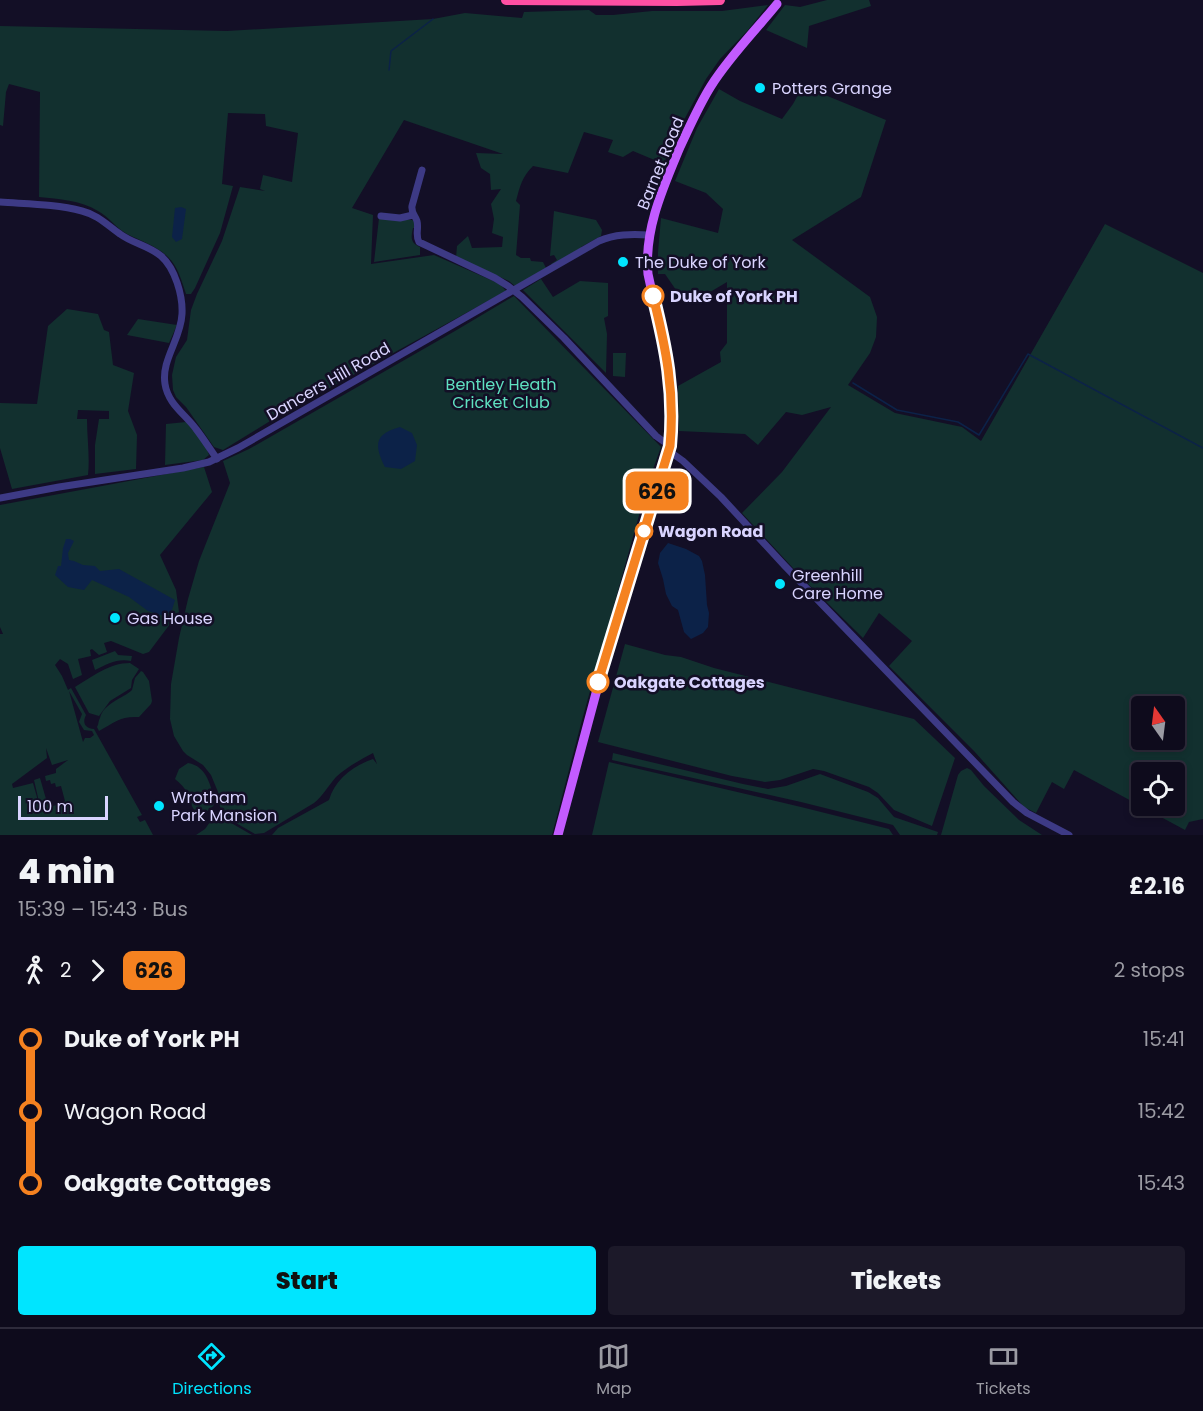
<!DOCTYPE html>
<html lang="en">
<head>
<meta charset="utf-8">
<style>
  :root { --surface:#0e0b1c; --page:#1c1929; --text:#f1f3f6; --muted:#9b9ba3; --line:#2e2b3b; --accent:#00e5ff }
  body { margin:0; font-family:Poppins,sans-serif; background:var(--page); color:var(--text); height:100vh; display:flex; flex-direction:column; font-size:22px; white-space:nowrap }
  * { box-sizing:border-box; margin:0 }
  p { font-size:20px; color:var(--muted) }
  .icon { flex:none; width:33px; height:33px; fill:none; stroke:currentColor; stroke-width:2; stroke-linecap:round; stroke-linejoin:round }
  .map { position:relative; height:835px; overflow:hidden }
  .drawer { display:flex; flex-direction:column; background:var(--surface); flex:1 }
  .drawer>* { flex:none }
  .badge { padding:0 12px; border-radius:9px; font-size:21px; line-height:39px }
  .needle { width:39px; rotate:346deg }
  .fabs { position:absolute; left:1131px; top:696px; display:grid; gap:12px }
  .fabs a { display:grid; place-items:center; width:54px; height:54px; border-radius:6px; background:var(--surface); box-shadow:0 3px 9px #0003,0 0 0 2px var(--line); font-size:30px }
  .scale { position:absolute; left:18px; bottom:15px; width:90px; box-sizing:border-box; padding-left:6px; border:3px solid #d9d4ff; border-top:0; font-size:16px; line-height:21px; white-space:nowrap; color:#d9d4ff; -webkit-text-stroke:4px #130f26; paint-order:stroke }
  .map>.badge { position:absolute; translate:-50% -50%; box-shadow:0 0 0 3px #fff }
  .legs { display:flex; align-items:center; gap:9px; height:66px; padding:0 18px; font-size:20px }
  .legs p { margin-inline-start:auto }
  .summary { display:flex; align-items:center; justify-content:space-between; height:102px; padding:0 18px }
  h1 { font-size:33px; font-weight:800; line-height:45px }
  .cta { display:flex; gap:12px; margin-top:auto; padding:12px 18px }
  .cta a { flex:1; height:69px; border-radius:6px; background:var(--accent); color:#111; font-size:24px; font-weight:800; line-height:69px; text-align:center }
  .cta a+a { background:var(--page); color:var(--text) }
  ul { padding:0 18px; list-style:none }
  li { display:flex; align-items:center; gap:21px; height:72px; font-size:22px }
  li i { display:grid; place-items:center; width:9px; height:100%; margin:0 8px; background:currentColor }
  li i::after { content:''; width:15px; height:15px; margin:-8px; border:4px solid; border-radius:50%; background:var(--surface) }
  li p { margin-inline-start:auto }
  li:first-child i { background:linear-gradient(#0000 50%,currentColor 0) }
  li:last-child i { background:linear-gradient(currentColor 50%,#0000 0) }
  .tab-bar { display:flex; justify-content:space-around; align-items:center; height:84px; border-top:2px solid var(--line); background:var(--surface); font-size:16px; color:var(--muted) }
  .tab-bar a { display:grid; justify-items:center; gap:3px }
  .tab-bar .selected { color:var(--accent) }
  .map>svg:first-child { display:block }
</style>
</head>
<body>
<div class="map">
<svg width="1203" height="835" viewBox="0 0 1203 835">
  <rect width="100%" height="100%" fill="#130f26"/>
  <path fill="#12302f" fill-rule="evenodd" d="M827,0h42l2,6 -62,20 -2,22 -41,-18 19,-25 15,2z
    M768,5l-20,25 -28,29 -14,20 -22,41 -20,44 -31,-13 -10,6 -15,-5 5,-12 -29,-8 -16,41 -35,-7c-11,11 -13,20 -17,35l4,4 -4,50 5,3h9l1,3 12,1 3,6 -31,18 -6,-5 -53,-23 1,-12 11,-10 4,12 30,-1 1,-10 -11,-4 2,-14 -3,-15 10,-15 -10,1 -1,-16 -9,-6 -5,-15 27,1 -99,-34 -52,88 21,7 -2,49 63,-9 66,29 6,7 -231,127 -52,32 -9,-3 -28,-40 -10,-10 -3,-7 -1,-15 4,-18 11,-17 4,-30 6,-16 25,-53 18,-54 25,4 -5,-2 3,-14 29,7 6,-49 -32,-7 -1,-12 -37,-1 -6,71 11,2 -13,47 -25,55 -4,6h-5c-4,-12 -8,-28 -18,-37 -11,-11 -27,-16 -41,-23 -11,-6 -18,-17 -29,-23 -18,-11 -39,-12 -59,-14l1,-105 -31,-8 -3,8 -3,34 -3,-1v-99l227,5 206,-12 32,-6 57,5 2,-6 65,-2 7,5h17l39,-4h70z
    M803,86l83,34 -25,77 -69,43 78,57 7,20 -1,20 -6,16 -22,32 47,28 67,14 19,14 124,-217 98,49v546l-14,3 -4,8 -111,-60 -10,19 -12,-7 -16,31 -12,-6 -50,-56 -85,-85 23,-25 -33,-28 -16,25 -58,-57 -63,-68 40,-41 49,-65 -29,8 -16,-3 -28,33 -13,-11 -66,-3 -1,-45 43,-24 -1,-10 7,-9v-61l-32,19 -18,1 -1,-12 -11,-16h-7v-22l3,-34 57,15 5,-24 -17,-16 -31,-12 22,-53 22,-39 21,12 42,18 11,-15zM1142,706h32v34h-32zM1142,772h32v34h-32z
    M554,211l42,9 6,10 -1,6 -20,11v1l-29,17 -1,-1 6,-4 -3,-5 -4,1z
    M379,218l33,2 2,1v7h-1c-2,9 -3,15 7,19v8l-46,7z
    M541,279l12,18 27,-16 28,2v33l-4,2 3,16 -1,39 -83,-83z
    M514,296l147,151 -13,36 -66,237 -30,115h-280l6,-7 51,-28c6,-21 24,-34 44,-41l4,5 -4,-11c-13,7 -26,14 -37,24 -8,9 -13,19 -22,26l-50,30 -9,1 -19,-11 -13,-10 -4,-9 -1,-12 -7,-17 -8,-10 -16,-10 -4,-4 -9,-15 -4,-17 1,-35 8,-46 9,-39 11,-38 31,-78 -7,-22 26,-12 206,-118z
    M67,309l31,5 6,16 5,2 4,33 21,8 -6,38 9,24 -1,34 -41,5v-29l4,-26h10v-8l-31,-1 -1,9h10c0,19 3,38 1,56l-76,14 -12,-41v-45l37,1 11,-78z
    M138,319l39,6 -8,18 -42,-8z
    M613,353h13l-1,24 -12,-1z
    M186,422c9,10 19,20 23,33l-6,5 -38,5 1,-41z
    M204,467l8,25 -52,63 16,35 3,22 -30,40 -6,2 -32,-13 -7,2 3,9 -8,3 -7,-6 -2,1 1,6 -13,3 4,16 -9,4 -5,-15 -8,-5 -5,6 7,11 6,14 3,-2 15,27c-4,8 -1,13 8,14l48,86 -5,2 3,5 5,-2 8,15h-153v-201h3l-3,-7v-122zM69,691l13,23 -3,8 5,8 8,1 2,4 -4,3h-5l-2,4zM46,748l6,17 16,-5 -12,9v4l-11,3 1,5 4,-1 1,4 4,-1 1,4 5,-1 4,15c-6,4 -10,5 -17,5l-8,-28 -6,2 8,35 -9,-32 -20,5 -1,-4 35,-26z
    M625,644l40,11 16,2 33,11 200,51 41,39 -23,68 -38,-16 -16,-17 -9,-6 -45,-16 -11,-2 -33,11 -15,2 -33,-6 -134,-34z
    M115,651l3,4 14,1 -1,5c-13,-3 -24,3 -36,9l-3,-10z
    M130,663l9,6 -7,11 -1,8 -21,13 -11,15 -10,-3 -14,-26c17,-10 34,-24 55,-24z
    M141,671l2,1 6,9 3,20 -1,3 -12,13c-19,-1 -24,5 -40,14l-2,-4c2,-3 1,-6 3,-9 4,-15 22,-19 32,-28l3,-12z
    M613,753l130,31 25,5 18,-3 34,-12 48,18 10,6 16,19 44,15 -1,3h-37l-7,-10 -92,-23 -189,-42z
    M609,762l192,45 88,22 4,6h-301z
    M188,763c19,3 23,23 27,40 -3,7 -17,16 -22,5 -3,-5 -2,-10 -5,-14 -3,-6 -8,-11 -13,-15l4,-10z
    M967,768l4,2 13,16 35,34 23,15h-101l17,-60 3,-4z
    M215,815l4,1 33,19h-56l9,-6z"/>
  <path fill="#0c2248" d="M181,207l5,2 -4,30 -6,3 -4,-5 3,-29z
    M400,427l12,6 5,12 -2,16 -14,8 -16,-2c-11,-22 -11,-33 15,-40z
    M66,539h4l4,2 -6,12 1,7 5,1 9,4 12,1 5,5 19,-2 56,31 -3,10 -8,6 -16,-5 -19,-14 -37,-17 -8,10 -16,-3 -13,-12 3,-9h3l2,-18z
    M668,543l18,6 13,7 3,5 3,14 2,30 2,8 -1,14 -5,6 -12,6 -7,-7 -6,-22 -6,-4 -6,-12 -3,-15 -5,-16 2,-10z"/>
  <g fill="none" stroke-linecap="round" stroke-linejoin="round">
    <path stroke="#0c2248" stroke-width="1.5" d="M389,70l2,-19 42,-32
      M853,383l44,27 61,12 21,13 49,-81 175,94"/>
    <path stroke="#3d3a85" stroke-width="7" d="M422,170l-10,36c-1,7 3,9 5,15 2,8 -2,14 2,21l76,36 13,8 14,11 42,41 92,98 14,10
      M0,202c27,2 56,2 82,9 16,4 25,14 38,23 12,9 29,12 41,22 14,12 22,40 21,58 -1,25 -21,46 -17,70 3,20 20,30 31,45 7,9 14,20 21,30
      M381,216l19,2 13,-3
      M669,451l14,10 38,36 64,69 228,236 14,11 42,22
      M0,498l59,-11 124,-19 26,-6 29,-14 361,-207c16,-7 32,-7 50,-6"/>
    <path stroke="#c25bff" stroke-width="9" d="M558,835l41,-153 71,-236c6,-63 -9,-111 -22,-172 -4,-45 15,-86 32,-127 10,-21 19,-42 31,-61 19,-30 44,-55 66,-82"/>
    <path stroke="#ff4fa3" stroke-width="10" d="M506,0l171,1 43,-1"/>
  </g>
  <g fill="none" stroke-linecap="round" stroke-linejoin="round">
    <defs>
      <path id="line-1" d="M598,682l72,-236c5,-54 -4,-98 -17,-150"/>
    </defs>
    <use href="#line-1" stroke="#fff" stroke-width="14"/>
    <use href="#line-1" stroke="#f58220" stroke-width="9"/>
  </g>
  <g fill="#00e5ff" stroke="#130f26" stroke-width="2">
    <circle cx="760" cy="88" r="6"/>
    <circle cx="623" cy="262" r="6"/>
    <circle cx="780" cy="584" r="6"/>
    <circle cx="115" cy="618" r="6"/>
    <circle cx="159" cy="806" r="6"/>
  </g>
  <g fill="#fff" stroke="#f58220" stroke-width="3">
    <circle cx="653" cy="296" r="10"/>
    <circle cx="644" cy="531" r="8"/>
    <circle cx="598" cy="682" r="10"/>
  </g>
  <g text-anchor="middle" stroke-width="5" stroke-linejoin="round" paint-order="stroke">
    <g font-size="16" fill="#d9d4ff" stroke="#130f26" text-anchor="start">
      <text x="772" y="94">Potters Grange</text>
      <text x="635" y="268">The Duke of York</text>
      <text x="792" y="581">Greenhill<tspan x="792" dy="18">Care Home</tspan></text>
      <text x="127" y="624">Gas House</text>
      <text x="171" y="803">Wrotham<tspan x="171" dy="18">Park Mansion</tspan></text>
    </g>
    <g font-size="16" fill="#d9d4ff" stroke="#130f26">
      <text transform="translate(660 163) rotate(-68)" y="6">Barnet Road</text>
      <text transform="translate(328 381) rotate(-30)" y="6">Dancers Hill Road</text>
    </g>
    <g font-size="16" font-weight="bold" fill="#d9d4ff" stroke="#130f26" text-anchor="start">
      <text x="670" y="302">Duke of York PH</text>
      <text x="658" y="537">Wagon Road</text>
      <text x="614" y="688">Oakgate Cottages</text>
    </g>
    <g font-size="16" fill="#5fe0c0" stroke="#130f26">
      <text x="501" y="390">Bentley Heath<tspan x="501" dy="18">Cricket Club</tspan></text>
    </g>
  </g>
</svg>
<div class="fabs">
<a><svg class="needle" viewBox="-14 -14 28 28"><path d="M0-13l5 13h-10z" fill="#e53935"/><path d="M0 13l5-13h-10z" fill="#9b9ba3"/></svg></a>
<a><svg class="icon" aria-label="locate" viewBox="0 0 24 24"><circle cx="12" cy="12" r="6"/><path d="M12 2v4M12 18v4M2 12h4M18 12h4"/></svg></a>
</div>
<div class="scale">100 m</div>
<b class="badge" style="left:657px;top:491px;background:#f58220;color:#111">626</b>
</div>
<section class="drawer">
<div class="summary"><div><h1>4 min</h1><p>15:39 – 15:43 · Bus</p></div><b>£2.16</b></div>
<div class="legs"><svg class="icon" aria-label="walk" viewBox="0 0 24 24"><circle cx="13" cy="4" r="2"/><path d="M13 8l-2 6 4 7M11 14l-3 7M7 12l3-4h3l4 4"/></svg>2<svg class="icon" aria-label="forward" viewBox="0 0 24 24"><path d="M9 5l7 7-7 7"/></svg><b class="badge" style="background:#f58220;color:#111">626</b><p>2 stops</p></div>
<ul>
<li><i style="color:#f58220"></i><b>Duke of York PH</b><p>15:41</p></li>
<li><i style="color:#f58220"></i><span>Wagon Road</span><p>15:42</p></li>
<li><i style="color:#f58220"></i><b>Oakgate Cottages</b><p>15:43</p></li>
</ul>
<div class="cta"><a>Start</a><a>Tickets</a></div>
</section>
<nav class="tab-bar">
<a class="selected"><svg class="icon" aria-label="directions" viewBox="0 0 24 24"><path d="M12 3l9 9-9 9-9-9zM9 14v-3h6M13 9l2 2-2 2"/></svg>Directions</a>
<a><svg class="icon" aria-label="map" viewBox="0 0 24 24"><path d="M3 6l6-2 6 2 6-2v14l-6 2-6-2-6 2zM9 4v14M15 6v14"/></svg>Map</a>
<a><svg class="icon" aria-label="tickets" viewBox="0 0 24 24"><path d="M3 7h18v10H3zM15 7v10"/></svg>Tickets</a>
</nav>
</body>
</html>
